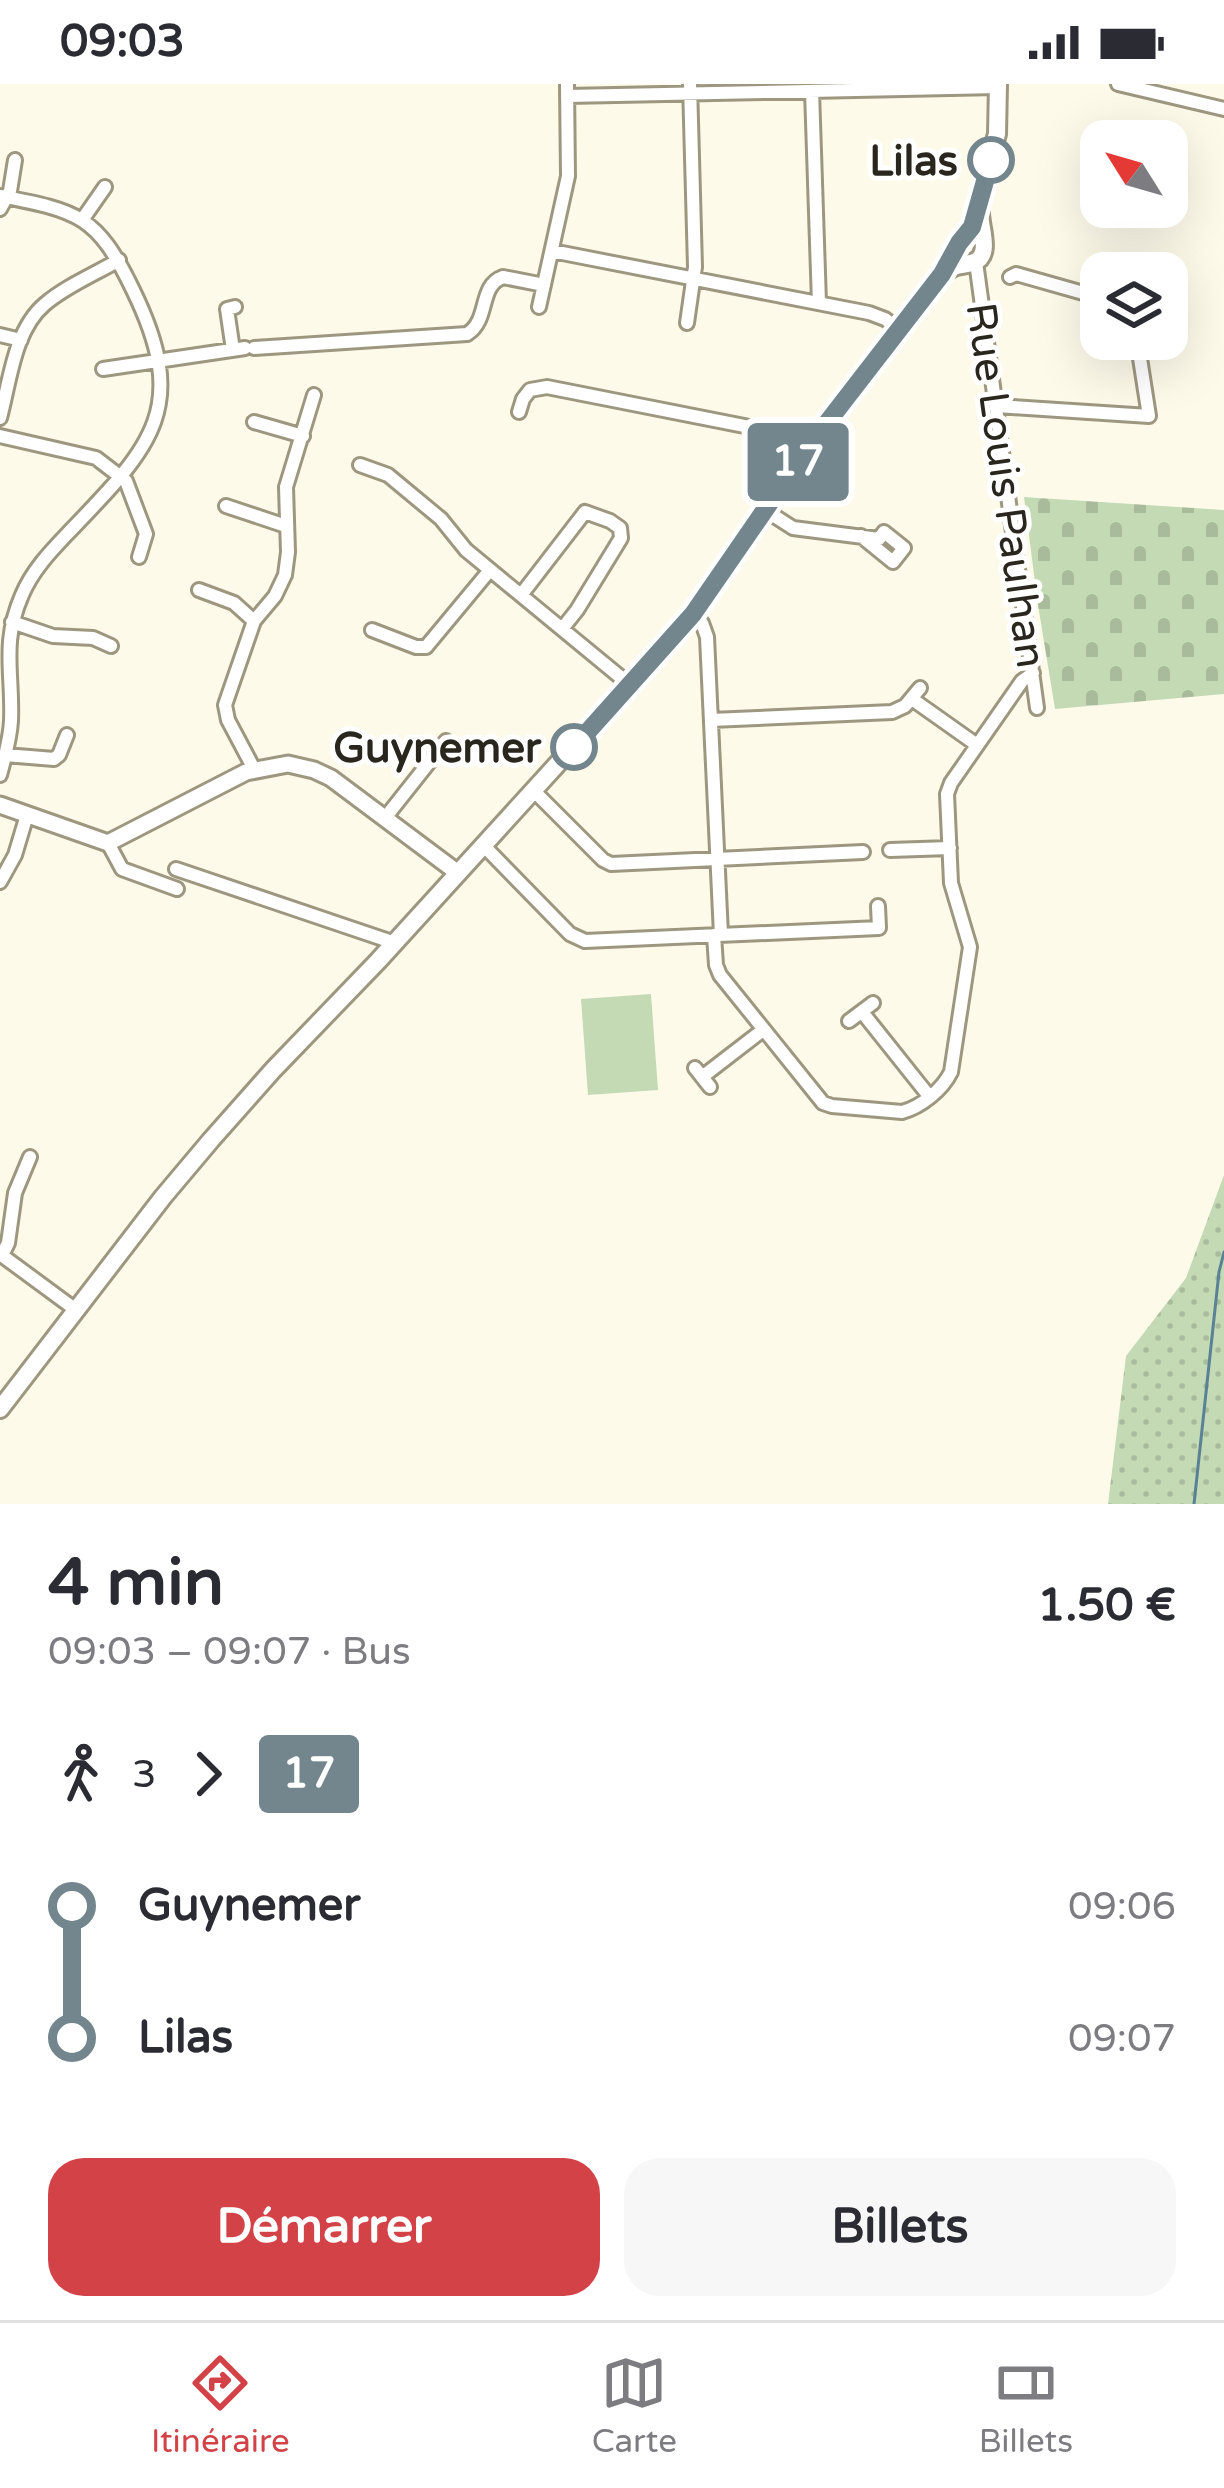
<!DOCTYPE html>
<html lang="fr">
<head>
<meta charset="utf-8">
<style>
  :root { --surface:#fff; --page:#f7f7f7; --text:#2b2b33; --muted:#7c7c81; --line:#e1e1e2; --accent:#d24247 }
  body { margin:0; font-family:"Varela Round",sans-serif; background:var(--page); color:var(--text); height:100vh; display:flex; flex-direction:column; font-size:45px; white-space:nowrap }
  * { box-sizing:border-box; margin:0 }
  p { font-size:39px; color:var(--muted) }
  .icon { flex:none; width:66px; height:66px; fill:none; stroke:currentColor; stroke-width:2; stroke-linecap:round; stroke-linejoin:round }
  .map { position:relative; height:1420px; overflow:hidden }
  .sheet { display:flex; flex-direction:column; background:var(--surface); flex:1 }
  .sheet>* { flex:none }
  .badge { padding:0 24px; border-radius:9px; font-size:42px; line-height:78px }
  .needle { width:78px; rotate:307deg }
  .tools { position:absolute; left:1080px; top:36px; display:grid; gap:24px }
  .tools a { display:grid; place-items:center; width:108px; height:108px; border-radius:24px; background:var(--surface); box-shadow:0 12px 48px #0002; font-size:60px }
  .map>.badge { position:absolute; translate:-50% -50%; box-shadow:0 0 0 6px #fff }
  .legs { display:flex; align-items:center; gap:18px; height:132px; padding:0 48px; font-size:39px }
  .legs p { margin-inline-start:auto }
  .head { display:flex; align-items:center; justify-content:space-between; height:204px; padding:0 48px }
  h1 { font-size:66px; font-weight:700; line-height:90px }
  .action { display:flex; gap:24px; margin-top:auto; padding:24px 48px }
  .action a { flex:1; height:138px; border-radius:36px; background:var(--accent); color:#fff; font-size:48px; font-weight:700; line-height:138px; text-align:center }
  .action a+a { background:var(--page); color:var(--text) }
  ul { padding:0 48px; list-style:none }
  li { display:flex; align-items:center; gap:42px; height:132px; font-size:45px }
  li i { display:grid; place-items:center; width:18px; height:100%; margin:0 15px; background:currentColor }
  li i::after { content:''; width:30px; height:30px; margin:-15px; border:9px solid; border-radius:50%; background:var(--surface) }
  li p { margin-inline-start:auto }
  li:first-child i { background:linear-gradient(#0000 50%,currentColor 0) }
  li:last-child i { background:linear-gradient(currentColor 50%,#0000 0) }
  .status { display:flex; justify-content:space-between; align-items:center; height:84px; padding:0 60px; background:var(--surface); direction:ltr }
  .status svg { height:33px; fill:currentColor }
  .menu { display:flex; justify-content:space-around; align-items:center; height:168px; border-top:3px solid var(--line); background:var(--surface); font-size:33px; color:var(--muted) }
  .menu a { display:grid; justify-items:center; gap:6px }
  .menu .on { color:var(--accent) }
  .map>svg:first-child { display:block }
</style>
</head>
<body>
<div class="status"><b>09:03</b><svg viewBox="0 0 49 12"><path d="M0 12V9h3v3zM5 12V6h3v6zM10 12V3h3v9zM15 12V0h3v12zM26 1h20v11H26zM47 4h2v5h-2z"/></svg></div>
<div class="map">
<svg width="1224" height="1420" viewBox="0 0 1224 1420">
  <defs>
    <pattern id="grass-dots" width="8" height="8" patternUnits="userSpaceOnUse" patternTransform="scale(3)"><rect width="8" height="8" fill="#c3dab5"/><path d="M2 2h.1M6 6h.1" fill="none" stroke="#a8bb9b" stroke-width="1.8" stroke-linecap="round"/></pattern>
    <pattern id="cemetery-stones" width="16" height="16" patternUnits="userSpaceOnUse" patternTransform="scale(3)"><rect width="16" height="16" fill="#c3dab5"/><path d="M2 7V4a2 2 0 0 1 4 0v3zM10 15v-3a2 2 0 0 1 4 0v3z" fill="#a8bb9b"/></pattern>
  </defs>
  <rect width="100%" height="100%" fill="#fefaea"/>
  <path fill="url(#grass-dots)" d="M1224,1091v329h-116l18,-148 60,-78z"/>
  <path fill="url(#cemetery-stones)" d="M1024,413l200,13v184l-169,15 -17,-104z"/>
  <path fill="#c3dab5" d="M651,910l7,96 -70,5 -7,-96z"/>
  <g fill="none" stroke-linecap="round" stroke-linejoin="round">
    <path stroke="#5b8195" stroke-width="3" d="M1194,1420l25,-232 5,-20"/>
    <defs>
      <path id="minor" d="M1118,0l106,25
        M812,7l7,212
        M567,12l431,-9
        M0,112c78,15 97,19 133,94 57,117 20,155 -62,240 -19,20 -38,39 -49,65 -21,48 -9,78 -11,126 -1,18 -6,36 -11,54
        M0,125l10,-18 5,-31
        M82,136l23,-33
        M552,167l317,62 16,6 15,11
        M976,178l61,446
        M1010,193l6,-3 85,24
        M539,223l29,-131 -1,-92
        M687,239l8,-56 -5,-183
        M0,251l21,5
        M254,264l213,-14c23,-14 11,-48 36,-57l41,8
        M233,266l-6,-41 8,-2
        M103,285l142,-21
        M997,322l152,10 -12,-77
        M519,328l4,-13 7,-9 17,-3 238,47 25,12
        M0,334c10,-37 14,-88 45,-114 21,-18 50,-30 74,-44
        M254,338l49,14
        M0,352l96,22 30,23 20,53 -7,23
        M360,381l28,10 53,44 25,31 164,135
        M226,422l60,20
        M765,426l28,18 86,11 5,-7 20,16 -11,14 -32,-26
        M199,506l35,13 20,18
        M521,511l64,-83 25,9 10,7 1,10 -44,72 -15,19
        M693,529l9,10 5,14 14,298
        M12,538l41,14 40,2 18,8
        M372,546l44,17h10l64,-77
        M912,615l65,46
        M711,636l181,-8 13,-6 15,-18
        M5,671l49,4 5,-4 8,-20
        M254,685l-26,-49 -3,-15 29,-84 21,-25 10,-21 3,-23 -2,-65 28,-92
        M534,707l69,69 8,4 252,-12
        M385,734l61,-77
        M108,759l14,26 55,20
        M484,762l86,88 15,7 294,-13 -1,-22
        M890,766l60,-2
        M176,785l219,74
        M0,798l15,-27 12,-40
        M714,851l2,30 4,10 103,128 9,3 70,6c19,-5 40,-22 49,-40l19,-125 -19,-64 -4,-89 4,-11 71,-102 11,-8
        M862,928l67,84
        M849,937l24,-18
        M695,984l15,19
        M702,993l61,-47
        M0,1170l76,56
        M2,1171l6,-12 7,-50 15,-36"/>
      <path id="tertiary" d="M0,721l108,38 138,-71 42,-8 26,6 17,8 127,95"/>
      <path id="secondary" d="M944,189c15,-11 17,-6 30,-11 18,-6 6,-35 6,-49
        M0,1325l163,-212 48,-57 62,-70 105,-109 306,-336 38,-51 88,-128 132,-172 17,-31 11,-13 27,-96 1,-50"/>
    </defs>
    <use href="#minor" stroke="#9e9780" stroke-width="18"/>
    <use href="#tertiary" stroke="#9e9780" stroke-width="21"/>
    <use href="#secondary" stroke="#9e9780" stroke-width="22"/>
    <use href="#minor" stroke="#fff" stroke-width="12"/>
    <use href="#tertiary" stroke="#fff" stroke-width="15"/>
    <use href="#secondary" stroke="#fff" stroke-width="16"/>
  </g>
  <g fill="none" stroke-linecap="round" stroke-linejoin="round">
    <defs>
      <path id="line-1" d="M574,663l119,-133 116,-168 133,-172 17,-31 13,-16 19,-67"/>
    </defs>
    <use href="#line-1" stroke="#fff" stroke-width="27"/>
    <use href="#line-1" stroke="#73868d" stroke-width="18"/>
  </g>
  <g fill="#fff" stroke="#73868d" stroke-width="6">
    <circle cx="991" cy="76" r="21"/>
    <circle cx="574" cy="663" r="21"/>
  </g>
  <g text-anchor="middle" stroke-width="10" stroke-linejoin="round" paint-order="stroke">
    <g font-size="42" font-weight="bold" fill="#29271d" stroke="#fff" text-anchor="end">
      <text x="958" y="91">Lilas</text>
      <text x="541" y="678">Guynemer</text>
    </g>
    <g font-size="42" fill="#29271d" stroke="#fff">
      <text transform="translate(1007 401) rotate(82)" y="15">Rue Louis Paulhan</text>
    </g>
  </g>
</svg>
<div class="tools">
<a><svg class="needle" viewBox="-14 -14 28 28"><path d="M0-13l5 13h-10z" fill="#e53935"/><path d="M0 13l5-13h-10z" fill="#7c7c81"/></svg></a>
<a><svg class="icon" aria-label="layers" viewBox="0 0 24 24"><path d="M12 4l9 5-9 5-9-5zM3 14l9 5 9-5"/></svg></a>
</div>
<b class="badge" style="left:798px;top:378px;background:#73868d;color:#fff">17</b>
</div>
<section class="sheet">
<div class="head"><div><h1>4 min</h1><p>09:03 – 09:07 · Bus</p></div><b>1.50 €</b></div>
<div class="legs"><svg class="icon" aria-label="walk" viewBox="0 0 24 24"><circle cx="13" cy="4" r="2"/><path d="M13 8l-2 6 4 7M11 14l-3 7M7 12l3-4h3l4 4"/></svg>3<svg class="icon" aria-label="forward" viewBox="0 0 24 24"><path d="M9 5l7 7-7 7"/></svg><b class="badge" style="background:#73868d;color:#fff">17</b></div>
<ul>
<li><i style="color:#73868d"></i><b>Guynemer</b><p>09:06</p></li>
<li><i style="color:#73868d"></i><b>Lilas</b><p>09:07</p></li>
</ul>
<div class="action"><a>Démarrer</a><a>Billets</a></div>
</section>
<nav class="menu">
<a class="on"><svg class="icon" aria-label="directions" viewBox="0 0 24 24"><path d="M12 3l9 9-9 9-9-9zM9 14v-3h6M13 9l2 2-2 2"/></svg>Itinéraire</a>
<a><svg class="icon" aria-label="map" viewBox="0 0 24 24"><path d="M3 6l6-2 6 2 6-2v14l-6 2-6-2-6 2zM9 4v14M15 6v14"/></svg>Carte</a>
<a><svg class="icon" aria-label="tickets" viewBox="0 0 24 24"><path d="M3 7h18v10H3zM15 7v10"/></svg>Billets</a>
</nav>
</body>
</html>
